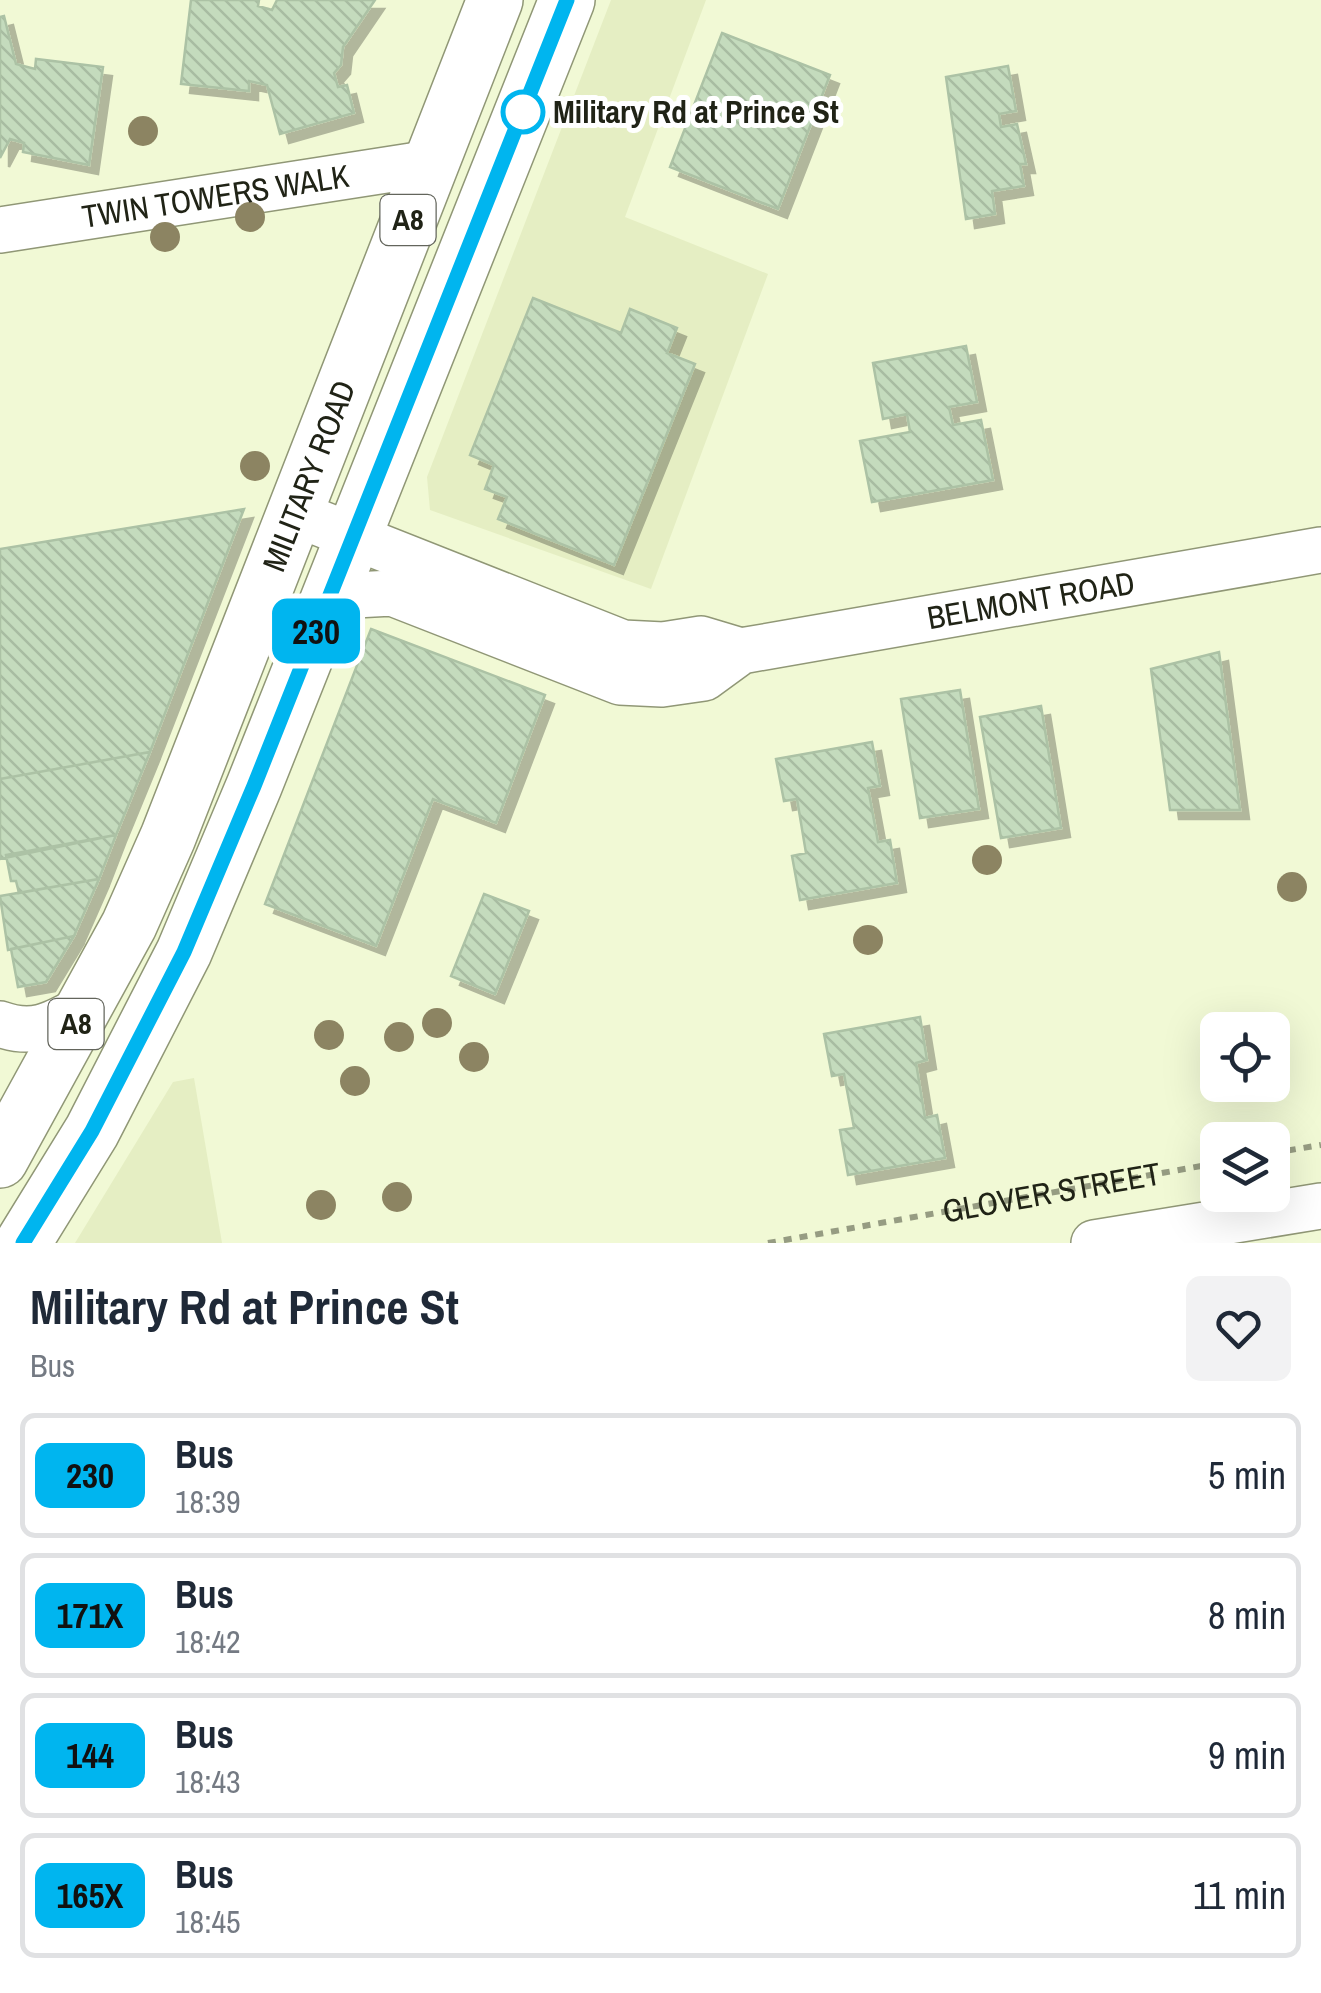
<!DOCTYPE html>
<html lang="en">
<head>
<meta charset="utf-8">
<style>
  :root { --surface:#fff; --page:#f2f2f3; --text:#1f2937; --muted:#747a83; --line:#e0e1e3 }
  body { margin:0; font-family:"Archivo Narrow",sans-serif; background:var(--page); color:var(--text); height:100vh; display:flex; flex-direction:column; font-size:38px; white-space:nowrap }
  * { box-sizing:border-box; margin:0 }
  p { font-size:32px; color:var(--muted) }
  .icon { flex:none; width:55px; height:55px; fill:none; stroke:currentColor; stroke-width:2; stroke-linecap:round; stroke-linejoin:round }
  .map { position:relative; height:1243px; overflow:hidden }
  .sheet { display:flex; flex-direction:column; background:var(--surface); flex:1 }
  .sheet>* { flex:none }
  .badge { padding:0 20px; border-radius:15px; font-size:35px; line-height:65px }
  .buttons { position:absolute; left:1200px; top:1012px; display:grid; gap:20px }
  .buttons a { display:grid; place-items:center; width:90px; height:90px; border-radius:15px; background:var(--surface); box-shadow:0 10px 40px #0002; font-size:50px }
  .map>.badge { position:absolute; translate:-50% -50%; box-shadow:0 0 0 5px #fff }
  .round { display:grid; place-items:center; flex:none; width:105px; height:105px; border-radius:15px; background:var(--page) }
  .overview { display:flex; align-items:center; justify-content:space-between; height:170px; padding:0 30px }
  h1 { font-size:48px; font-weight:700; line-height:75px }
  ul { padding:0; list-style:none }
  li { display:flex; align-items:center; gap:30px; height:125px; margin:0 20px 15px; padding:0 10px; border:5px solid var(--line); border-radius:15px }
  li div { flex:1 }
  li b { display:block; font-size:38px }
  li em { font-style:normal }
  li .badge { min-width:110px; font-weight:700; text-align:center }
  .map>svg:first-child { display:block }
</style>
</head>
<body>
<div class="map">
<svg width="1321" height="1243" viewBox="0 0 1321 1243">
  <defs>
    <pattern id="building-back-hatch" width="6" height="6" patternUnits="userSpaceOnUse" patternTransform="scale(2.5)"><rect width="6" height="6" fill="#c4dbbd"/><path d="M-1 5l2 2M0 0l6 6M5-1l2 2" fill="none" stroke="#a8bca2"/></pattern>
    <filter id="shadow"><feDropShadow dx="9" dy="9" stdDeviation="0" flood-color="#0004"/></filter>
  </defs>
  <rect width="100%" height="100%" fill="#f1f9d5"/>
  <path fill="#e5eec3" d="M611,0h95l-81,217 143,57 -117,315 -221,-79 -3,-33z
    M194,1078l28,165h-147l98,-161z"/>
  <path fill="url(#building-back-hatch)" stroke="#acc2a5" stroke-width="2.5" filter="url(#shadow)" d="M191,0h68l-1,6 14,4 5,-10h98l-32,47 -2,18 -7,8 4,14 9,-2 7,28 -74,21 -13,-49 -18,-4v10l-68,-7z
    M4,16l12,48 19,5 1,-10 67,8 -14,98 -66,-13 1,-9 -14,-4 -10,19v-141z
    M722,33l108,42 -52,134 -108,-42z
    M1008,66l8,45 -17,3 2,13 16,-3 9,40h-6l4,22 -32,5 3,23 -29,5 -20,-142z
    M533,298l88,35 9,-24 47,19 -10,25 28,11 -81,201 -116,-46 9,-22 -22,-8 9,-24 -24,-10z
    M966,346l11,56 -28,5 4,18 28,-5 12,60 -121,22 -12,-61 50,-9 -3,-18 -24,5 -10,-56z
    M244,509l-94,243 -150,27v-230z
    M371,629l174,66 -49,128 -63,-24 -57,147 -111,-42z
    M1219,652l21,158h-70l-19,-141z
    M960,690l19,119 -59,9 -19,-119z
    M1041,706l20,122 -60,10 -21,-121z
    M872,742l8,44 -12,2 10,54 12,-2 7,43 -97,17 -8,-44 14,-3 -9,-54 -13,2 -8,-42z
    M150,752l-34,83 -116,24v-80z
    M116,835l-17,44 -80,14 -3,-12h-5l-5,-26z
    M99,879l-25,57 -66,14 -8,-54z
    M484,894l45,17 -34,83 -44,-18z
    M74,936l-28,46 -28,5 -7,-38z
    M920,1017l7,43 -11,3 9,55 12,-3 8,43 -97,17 -8,-45 14,-2 -10,-54 -12,2 -8,-42z"/>
  <g fill="none" stroke-linecap="round" stroke-linejoin="round">
    <defs>
      <g id="minor">
        <path id="s2" d="M0,230l431,-67"/>
        <path d="M294,513l329,130 40,2 38,-6 40,12"/>
        <path id="s3" d="M322,615l33,-20 37,-2 228,89 42,2 42,-6 37,-27 580,-101"/>
        <path d="M0,1024c36,13 55,-1 87,-18"/>
        <path d="M1094,1243l227,-37"/>
      </g>
      <g id="highway">
        <path id="s4" d="M0,1160l129,-235 39,-88 327,-837"/>
        <path d="M23,1243l69,-112 92,-179 70,-166 313,-786"/>
      </g>
    </defs>
    <use href="#minor" stroke="#909776" stroke-width="48"/>
    <use href="#highway" stroke="#909776" stroke-width="58"/>
    <g stroke="#969c82" stroke-width="6" stroke-dasharray="8 8" stroke-linecap="butt">
      <path d="M1272,1153l49,-8"/>
      <path id="s1" d="M768,1243l450,-80"/>
    </g>
    <use href="#minor" stroke="#fff" stroke-width="45"/>
    <use href="#highway" stroke="#fff" stroke-width="55"/>
  </g>
  <g fill="#8c8462">
    <circle cx="143" cy="131" r="15"/>
    <circle cx="250" cy="217" r="15"/>
    <circle cx="165" cy="237" r="15"/>
    <circle cx="255" cy="466" r="15"/>
    <circle cx="987" cy="860" r="15"/>
    <circle cx="1292" cy="887" r="15"/>
    <circle cx="868" cy="940" r="15"/>
    <circle cx="437" cy="1023" r="15"/>
    <circle cx="329" cy="1035" r="15"/>
    <circle cx="399" cy="1037" r="15"/>
    <circle cx="474" cy="1057" r="15"/>
    <circle cx="355" cy="1081" r="15"/>
    <circle cx="397" cy="1197" r="15"/>
    <circle cx="321" cy="1205" r="15"/>
  </g>
  <g fill="none" stroke-linecap="round" stroke-linejoin="round">
    <defs>
      <path id="line" d="M23,1243l69,-112 92,-179 70,-166 313,-786"/>
    </defs>
    <use href="#line" stroke="#fff" stroke-width="22"/>
    <use href="#line" stroke="#00b5ef" stroke-width="15"/>
  </g>
  <circle fill="#fff" stroke="#00b5ef" stroke-width="5" cx="523" cy="112" r="20"/>
  <g text-anchor="middle" stroke-width="10" stroke-linejoin="round" paint-order="stroke">
    <g fill="#fff" stroke="#63655c" stroke-width="2.5">
      <rect x="380.5" y="195" width="55" height="50" rx="8"/>
      <rect x="48.5" y="999" width="55" height="50" rx="8"/>
    </g>
    <g font-size="30" font-weight="bold" fill="#202316">
      <text x="408" y="230">A8</text>
      <text x="76" y="1034">A8</text>
    </g>
    <g font-size="32" font-weight="bold" fill="#202316" stroke="#fff" text-anchor="start">
      <text x="553" y="123">Military Rd at Prince St</text>
    </g>
    <g font-size="32" fill="#202316" stroke="#fff">
      <text dy="11" stroke="none"><textPath href="#s2" startOffset="218">TWIN TOWERS WALK</textPath></text>
      <text dy="11" stroke="none"><textPath href="#s4" startOffset="752">MILITARY ROAD</textPath></text>
      <text dy="11" stroke="none"><textPath href="#s3" startOffset="745">BELMONT ROAD</textPath></text>
      <text dy="11" stroke="none"><textPath href="#s1" startOffset="288">GLOVER STREET</textPath></text>
    </g>
  </g>
</svg>
<div class="buttons">
<a><svg class="icon" aria-label="locate" viewBox="0 0 24 24"><circle cx="12" cy="12" r="6"/><path d="M12 2v4M12 18v4M2 12h4M18 12h4"/></svg></a>
<a><svg class="icon" aria-label="layers" viewBox="0 0 24 24"><path d="M12 4l9 5-9 5-9-5zM3 14l9 5 9-5"/></svg></a>
</div>
<b class="badge" style="left:316px;top:631px;background:#00b5ef;color:#111">230</b>
</div>
<section class="sheet">
<div class="overview"><div><h1>Military Rd at Prince St</h1><p>Bus</p></div><a class="round"><svg class="icon" aria-label="heart" viewBox="0 0 24 24"><path d="M12 20l-8-8c-3-5 5-10 8-4 3-6 11-1 8 4z"/></svg></a></div>
<ul>
<li><span class="badge" style="background:#00b5ef;color:#111">230</span><div><b>Bus</b><p>18:39</p></div><em>5 min</em></li>
<li><span class="badge" style="background:#00b5ef;color:#111">171X</span><div><b>Bus</b><p>18:42</p></div><em>8 min</em></li>
<li><span class="badge" style="background:#00b5ef;color:#111">144</span><div><b>Bus</b><p>18:43</p></div><em>9 min</em></li>
<li><span class="badge" style="background:#00b5ef;color:#111">165X</span><div><b>Bus</b><p>18:45</p></div><em>11 min</em></li>
</ul>
</section>
</body>
</html>
